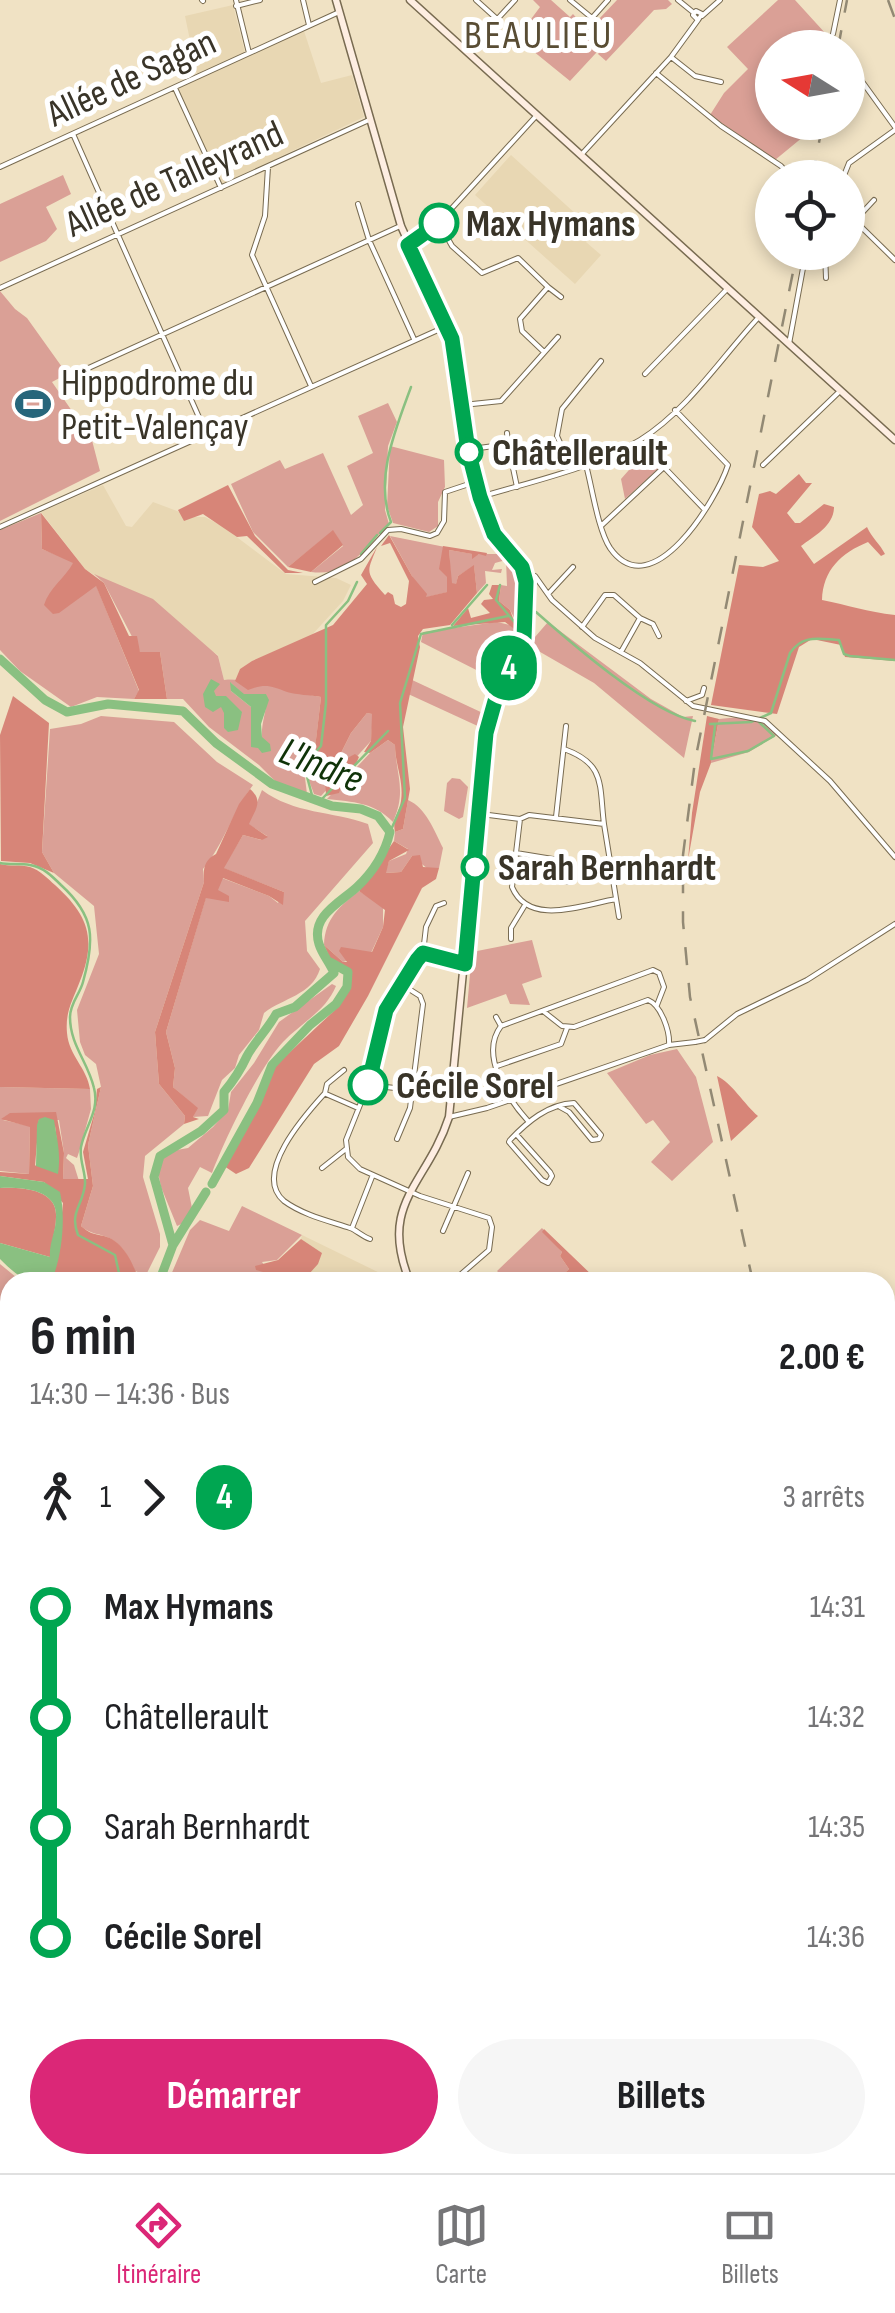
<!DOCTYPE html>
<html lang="fr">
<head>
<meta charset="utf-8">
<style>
  :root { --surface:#fff; --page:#f6f6f6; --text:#202124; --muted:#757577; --line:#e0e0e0; --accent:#db2777 }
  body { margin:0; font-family:"Sofia Sans Condensed",sans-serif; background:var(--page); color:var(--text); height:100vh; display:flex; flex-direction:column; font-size:38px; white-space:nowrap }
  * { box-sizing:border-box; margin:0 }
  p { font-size:32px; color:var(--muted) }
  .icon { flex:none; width:55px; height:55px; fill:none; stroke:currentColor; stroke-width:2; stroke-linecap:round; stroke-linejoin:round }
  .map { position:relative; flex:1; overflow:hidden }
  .side { position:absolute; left:0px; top:1272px; width:895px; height:902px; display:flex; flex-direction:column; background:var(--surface); border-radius:30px 30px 0 0; box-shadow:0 5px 15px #0003 }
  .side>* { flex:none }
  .badge { padding:0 20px; border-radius:32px; font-size:35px; line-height:65px }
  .needle { width:65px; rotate:281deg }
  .fabs { position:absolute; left:755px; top:30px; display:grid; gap:20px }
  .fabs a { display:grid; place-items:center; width:110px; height:110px; border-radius:50%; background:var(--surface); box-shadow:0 5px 15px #0003; font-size:50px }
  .map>.badge { position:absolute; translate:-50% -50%; box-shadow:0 0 0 5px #fff }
  .legs { display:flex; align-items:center; gap:15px; height:110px; padding:0 30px; font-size:32px }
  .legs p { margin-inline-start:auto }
  .overview { display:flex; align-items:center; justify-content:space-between; height:170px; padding:0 30px }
  h1 { font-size:55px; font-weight:700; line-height:75px }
  .primary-button { display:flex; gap:20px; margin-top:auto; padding:20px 30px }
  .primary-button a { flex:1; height:115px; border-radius:60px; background:var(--accent); color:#fff; font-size:40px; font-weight:700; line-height:115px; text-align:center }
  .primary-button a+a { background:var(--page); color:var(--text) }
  ul { padding:0 30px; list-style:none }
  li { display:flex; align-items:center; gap:35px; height:110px; font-size:38px }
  li i { display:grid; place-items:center; width:15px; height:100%; margin:0 12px; background:currentColor }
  li i::after { content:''; width:25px; height:25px; margin:-12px; border:8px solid; border-radius:50%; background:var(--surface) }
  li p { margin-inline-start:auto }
  li:first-child i { background:linear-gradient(#0000 50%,currentColor 0) }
  li:last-child i { background:linear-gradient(currentColor 50%,#0000 0) }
  .dock { display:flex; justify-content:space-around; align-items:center; height:140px; border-top:2px solid var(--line); background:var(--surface); font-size:28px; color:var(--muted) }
  .dock a { display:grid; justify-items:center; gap:5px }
  .dock .active { color:var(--accent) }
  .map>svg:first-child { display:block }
</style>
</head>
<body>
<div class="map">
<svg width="895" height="2173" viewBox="0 0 895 2173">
  <rect width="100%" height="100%" fill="#f0e2c4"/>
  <path fill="#e8d7b3" d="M233,5l13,52 58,-26 17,52 31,-8 12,42 -142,67 -44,-96 20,-9 -13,-63z
    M511,155l66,60 -4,6 7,7 6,-6 9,8 -9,12 15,13 -26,29 -100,-89z
    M103,485l23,41 6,1 21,-25 40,15h12l17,9 64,48 50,4 15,7 -8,16 -32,35 -59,25 -12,8 -4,10 -12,1 -6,-25 -133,-86 -44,-57z
    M302,1235l84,41 15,6h-86l-6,-8v-28l-8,-7z"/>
  <path fill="#daa096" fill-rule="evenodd" d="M533,0h18l19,17 3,-3 8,9 -7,9 7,6 36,-38h51l4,4 -6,5 -12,1 -48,51 -8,-7 11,-15 -39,42 -53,-43 23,-31z
    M778,0h17l41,45 -1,3h-63v74l48,1 -45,37 -65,-45 14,-22 24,-24 -21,-22z
    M63,175l8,19 -25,13 11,22 -11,12 -46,21v-58z
    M0,291l15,18 12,9 40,56 -15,8 31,45 5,-2 12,46 -100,50z
    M388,403l9,19 -9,24 -3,64 4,14c-25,24 -39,53 -78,48l32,-26 -10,-15 -45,36 -35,-35 -22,-48 49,-24 5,9 38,-16 28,62 12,-10 -16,-39 26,-13 -15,-37z
    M390,446l54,14 1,27 -7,15v24l-9,6 -36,-9 -6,-17z
    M637,448l21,21 -33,30 -4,-20 15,-17 -4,-11z
    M41,513l1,36 32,13 -10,18 -8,6 40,-1 43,106 -5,8 -37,-2 -26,10 -51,-36 -20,-21v-120z
    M390,536l55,11 3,45 -24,6z
    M449,550l24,4 -1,3 7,-3h24c23,24 19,41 16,73l-9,-17 -11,-9 2,-16 6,1 -1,-26 -11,3 -3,7 10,-1 -1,4 -16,-2 1,12 -9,10 -3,-27 -16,10 -2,9 -5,-2z
    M94,574l59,25 65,57 6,24c29,-3 65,12 97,17l-6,52 -12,13 4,32 -30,-11 -18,-18 -50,-38 -26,-28h-16l-7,-47h-20l-36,-69zM231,683l12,11h23c2,16 -5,27 -4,43l-11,10v-40l-20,-16z
    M497,622l13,3 8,7 -20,49 -77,-39 2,-10z
    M548,622l103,77 32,18 10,-1 -9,42 -90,-75 -66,-38z
    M410,679l75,35 -3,14 -76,-35z
    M367,713l6,1 -2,27 -50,55 -7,-2 -6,-16 3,-17h26l14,-28z
    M101,716l73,6 43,40 36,23c-20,26 -29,59 -50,84l1,13 -49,150 4,52 26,32 -1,8 -39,32 -2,21 17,57v13l-14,28 -11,-4c-6,-12 -11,-25 -24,-32 -11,-6 -20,-4 -30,-13l12,-40 -5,-41 13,-58 -5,-23 -11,-9 -5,-13 -3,-32 22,-56 -5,-48 -40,-33 -12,-21 8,-123 31,-5z
    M740,717l22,5 15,13 -28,17 -38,11 8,-44z
    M388,740l7,5c1,31 12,45 -2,77 -19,-20 -40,-20 -66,-23l43,-46z
    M452,778l8,1 8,8 -5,30 -4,2 -15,-8 3,-28z
    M262,790c32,24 70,21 106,34l5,19 -68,78 2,30 13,18c-8,26 -37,29 -56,44l-5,17 -20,25 -4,13 -13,12 -14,36 -15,1 4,-9 -24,-21 2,-19 -9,-36 40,-135 23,4 -12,-11 5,-12 47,18 9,7 6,-11 -61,-24 20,-33 18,5 6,-4 -19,-12z
    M408,800c18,8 26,30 35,48l-4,20 -11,1 -16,-13 -11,16 -16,1 4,-12 17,-7 2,-5 -14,-8 1,-9 8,-3z
    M359,891l24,15v21l-12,26 -28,9 -19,-17c1,-27 16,-39 35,-54z
    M532,940l10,37 -20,7 8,21 -20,-1 -4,-10 -39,14 5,-56z
    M332,984l4,2c-10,25 -35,37 -53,56 -23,24 -59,99 -71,131l-12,-6 -12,21 6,30 -17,8 -16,-39 -3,-15 4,-13 15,-9 11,-2 25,-21 15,-17 3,-18 23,-29 25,-41z
    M677,1049l19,28 17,65 -41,39 -21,-19 19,-20 -17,-22 -7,4 -39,-51 43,-18z
    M0,1087l90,2 1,20 -12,43 -2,6 -9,-4 -2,4 8,7 5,16 -16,-2 1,-26 -5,-33h-56l27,6 -1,48 -29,-3z
    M242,1206l60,29 -25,25 -15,2 9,12 -15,8h-88l22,-52 10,-10 29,11z
    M542,1228l20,24 -2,4 9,13 -14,13h-47l-11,-11z
    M0,1264l22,18h-12v186l-10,-30z
    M0,1461l10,28v78l-10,1z
    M286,2165h80l6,8h-84z"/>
  <path fill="#d78578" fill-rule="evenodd" d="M799,474l7,9h6l-25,30 8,10h5l24,-19 10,3c0,19 -20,29 -33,39l13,18 53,-37c5,11 13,17 18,27l-4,2 -13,-14c-27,11 -45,28 -46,58 26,5 45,12 73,15v46l-50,-4 -4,-12 -29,-6 -13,8 -22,67 -66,-9 28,-140 24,2 16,-6 -27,-34 7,-33 11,-3 6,3z
    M228,485l27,51 33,34 15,3h-18l-38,-37 -10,1 -34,-23 -19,7 -6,-11z
    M41,513l44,56 19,14 25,53h8l3,16h20l7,47h-33l5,-9 -43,-104 -37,27 -6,1 -9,-9c5,-17 21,-27 29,-42l-31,-14z
    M333,530l10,15 -32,27 -23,-5z
    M389,535l23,41 15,18 -1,3 21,-5v-15l-8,-8 4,-23 44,7 -1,3 -7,-2 -7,5v-5l-23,-4 3,33 4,1 2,-8 16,-11 3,28 -27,32 -27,4 -5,7 2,11 -17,80 7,62 -7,40 -8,3c-3,-13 4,-19 6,-31 3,-21 -6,-36 -6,-56l-7,-5 -18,13 -6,-1 7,-11 1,-27 -5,-1 -16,20 -14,28 -13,1 10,6c8,-4 12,-10 21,-14l4,3 -8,18 -7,3 -5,15 -13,3 -1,-19 -9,-3 3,-11h-6l-2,-11 4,-4 6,-51c-11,-2 -24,-2 -34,-5 -16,-6 -21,-9 -39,-2l-13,-9 5,-12 12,-8 81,-36 34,-41 -6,-9 16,-28c-9,24 -14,24 8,48l3,-3 5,3 2,9 6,3 5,-3 3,-23 -19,-38 -9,3z
    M492,585h9l-2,16 11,9 8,22 -13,-10 -52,4 15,-18 3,10 19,-5 -9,-9 3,-4 9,-1 -4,-5z
    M13,696l36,27 -7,129 12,21 -24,-10 -29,-2 -1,-126z
    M707,716l12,3 -8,44 -11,29 -12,68 4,-47z
    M250,789c14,12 5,21 -1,35l19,13 -6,3 -19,-5 -19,33 60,24 -1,13 -14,-9 -46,-18 -5,12 11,6v6l-23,-4 -40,134 9,36 -2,19 25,21 -5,9 6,2 -15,5 1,-8 -26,-32 -4,-52 49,-150c-1,-13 0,-22 12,-28l23,-50z
    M394,841l15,9 -20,11 -3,12 15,-1 11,-16 8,-1 3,12 16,1 -3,11 -14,9 -54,108 -29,50 -25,18 -65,104 -13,6 -12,-8 35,-63 15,-36 62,-58 13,-19 3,-15 -22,-17 -6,-13 19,17h4l-8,-11 2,-4 31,5 11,-25 2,-17 -26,-19z
    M0,864c9,3 20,0 30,3 10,3 18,12 25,18 33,30 42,53 25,96 -7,19 -15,30 -13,52 2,23 20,35 23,56l-90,-2z
    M717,1076c15,7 27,28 41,40l-27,25z
    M101,1087l-13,58 5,41 -12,40c8,7 12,8 23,10 20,5 29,28 36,46h-89l6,-21 6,-58 -19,-21 -44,-6v-4l29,2 1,-47 -29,-8 9,-6 46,-1 8,41 -1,26h25l-5,-27 12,-41 2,-22zM39,1119l16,7 2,17 -22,23z
    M0,1188c21,-1 58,1 56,29 0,14 -5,26 -6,40l-50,-14z
    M544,1229l52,50 -4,3h-37l14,-13 -9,-13 2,-4 -20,-20z
    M301,1239l21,14 -4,11 -9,10 6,8h-59l14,-8 -14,-4 -1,-4 23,-6z"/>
  <path fill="#8ac081" d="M211,679l9,5 -6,7 2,5h10l16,16 -4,18 -10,2 -4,-4v-15l-3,-6 -8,5 -8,-5 -2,-13z
    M230,682l14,12h22l3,6 -8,24 1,13 8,7 1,7 -9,2 -4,-5 -7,-1v-40l-20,-16z
    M45,1117l9,3c3,20 7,33 4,54l-22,-8 1,-41 2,-6z
    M0,1176l44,6 16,10c6,26 2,66 -9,90 -25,1 -34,-6 -51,-23v-16l50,14c-1,-15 6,-25 6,-40 2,-28 -35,-30 -56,-29z"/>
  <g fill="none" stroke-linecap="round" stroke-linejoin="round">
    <path stroke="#8ac081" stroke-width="2.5" d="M380,533l11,-11c-17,-43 5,-94 20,-135
      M361,554l16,-19
      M500,585l-4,15 25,30
      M452,625l35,-40
      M529,631l3,-18 4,-1c34,30 115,101 159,109
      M710,724l41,-2 20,-9 19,-60c13,-19 29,-14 49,-13l5,14 6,2 45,4
      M715,726l-4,33 37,-8 26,-15 -15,-14
      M313,799l-8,-30 2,-7 14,-16 5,-43v-78l22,-24 9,-19
      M320,801l68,-70
      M390,832l15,-34 -5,-95 21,-69 87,-18
      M0,863c10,2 20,0 30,2 13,2 22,11 31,20 34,31 34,54 22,97 -3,12 -13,21 -13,35 0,28 18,45 24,71 6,23 -9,38 -13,59 -2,13 5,26 4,37 -2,22 -16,28 -7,51l37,20 6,27
      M0,1452l10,29
      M10,2111l-8,5 8,14"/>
    <path stroke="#8ac081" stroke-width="9" d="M0,659l45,41 22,12 41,-8 75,7 33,32 56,41 60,22 29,3 17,7 12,16c-5,21 -17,40 -33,55 -16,15 -47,29 -38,57 3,10 11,19 15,29l-39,34 -19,7c-8,15 -23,30 -29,42 -7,15 -12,23 -23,36v18l-23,21 -41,25 -6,21 19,68 -14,37
      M212,1184l45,-81 15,-38 38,-40 26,-21 11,-17 1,-15 -18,-10
      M173,1245l33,-53"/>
    <defs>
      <path id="street" d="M202,0l1,1
        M236,0l13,53
        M303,0l6,25
        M476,0l21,19
        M570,0l22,18 16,-18
        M678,0l16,13
        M236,6l24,-6
        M696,11l6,3 -4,6 -5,-5z
        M702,16l18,-16
        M833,34l7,-34
        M467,52l48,-52
        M671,57l24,19 26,6
        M656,73l65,53 60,40 11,12
        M861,80l34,47
        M175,88l46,100
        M73,134l133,299
        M581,155l90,-98 27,-37
        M0,167l337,-154
        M268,167l-3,49 -13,39 59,131
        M843,178l6,-15 46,-33
        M358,204l11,36 45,99
        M848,214l47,46
        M439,223l13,23 30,27 36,-15 30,29 -28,32 2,12 22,21
        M848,228l26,-28
        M408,245l24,-15 105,-115
        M825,252l1,26
        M548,287l13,10
        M0,288l369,-168
        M789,344l17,-92
        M645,374l83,-86
        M71,376l327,-149
        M463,405l38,-4 57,-64
        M507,433l1,11
        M639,441l66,69
        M472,449l36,-5 9,43
        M586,465c6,22 12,65 24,83 42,60 107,-49 118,-83l-53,-55
        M763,465l76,-73
        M572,469l-15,-33 5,-27 39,-48
        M480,497c53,-16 111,-28 160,-57 47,-29 81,-82 118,-122
        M602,525l62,-58
        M0,527l447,-201
        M525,575l10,1 17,24 43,38 45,25 53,43 72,15 65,60 65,76
        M315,582l46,-23 27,-29 13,-1 29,7 7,-3 7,-12 1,-29 30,-10
        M548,594l25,-27
        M640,618l13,6 6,12
        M582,627l23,-32h9l26,23 -19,34
        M686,701l16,-6 2,-7
        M564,749c42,15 35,36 40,75
        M481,814l39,5 9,-4 75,9 15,93
        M556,817l10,-91
        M520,819l-8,68c17,40 70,18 104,12
        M516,853l49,8 3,21
        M444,903l-8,3 -10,21 -3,26 -37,56 -18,76 -22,55 2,17 12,12 60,27 69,22 3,9 -3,23 -37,32
        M511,939v-11l14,-23
        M423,953l39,11
        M543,1011l19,15 12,1 74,-27c13,5 22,31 21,45
        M496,1017l5,9
        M705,1040l32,-26 70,-34 88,-56
        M497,1066l64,-22 6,-16
        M344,1070l-17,14 -2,9c-20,22 -73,81 -41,108 19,14 45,20 66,27 6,2 12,8 20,11
        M489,1079l10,-5
        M368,1085l45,5
        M326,1094l32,14
        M449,1117l38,-9 182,-63 26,-3
        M528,1121c-20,-22 -49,-66 -27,-95l152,-56 6,3 5,14 -7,18
        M516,1134l34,38 2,4 -4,7 -6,-3 -33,-38 1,-2c17,-18 38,-36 64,-37l27,32 -2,4 -7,1 -23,-28 -9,-5
        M397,1139l13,-31 13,-104 -3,-8 -19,-12
        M322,1168l24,-19
        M352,1228l20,-51
        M443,1231l25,-58
        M0,1708l10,5
        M0,1864l10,-15
        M0,1892l10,9
        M0,2018l10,12
        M0,2080l10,-1
        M616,2173l3,-8"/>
      <path id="secondary" d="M336,0l65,226 51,113 23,143 19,52 27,33 5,15 -2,57 -27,55 -11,39 -37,384c-22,68 -72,86 -39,165
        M410,0l485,440
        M0,1608l10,14
        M10,1778l-5,35 5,33
        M0,2006l10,-2
        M243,2165l2,8
        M742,2173l6,-8
        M752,2173l1,-8"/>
    </defs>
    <use href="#street" stroke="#786b51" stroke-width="6"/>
    <use href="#secondary" stroke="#786b51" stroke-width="9"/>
    <use href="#street" stroke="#fff" stroke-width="4"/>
    <use href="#secondary" stroke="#feeee2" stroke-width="6"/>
    <path stroke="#928974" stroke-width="2.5" stroke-dasharray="18 18" stroke-linecap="butt" d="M888,0l7,19
      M838,48l9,-48
      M812,178l11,-56
      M753,1282l-63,-285 -7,-75v-67l12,-94 102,-509
      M623,2173l4,-8"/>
    <defs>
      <path id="street-bridge" d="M695,1042l10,-2"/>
    </defs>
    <use href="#street-bridge" stroke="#786b51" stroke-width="6" stroke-linecap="butt"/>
    <use href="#street-bridge" stroke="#fff" stroke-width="4"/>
  </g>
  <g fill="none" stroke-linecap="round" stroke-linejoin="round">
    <defs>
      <path id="line-1" d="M368,1085l18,-75 31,-50 6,-7 42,11 21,-231 11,-39 27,-55 2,-57 -4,-15 -28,-33 -14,-37 -12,-47 -16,-111 -44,-94 31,-22"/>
    </defs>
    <use href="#line-1" stroke="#fff" stroke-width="22"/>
    <use href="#line-1" stroke="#00a651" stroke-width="15"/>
  </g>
  <defs>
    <symbol id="stadium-bare" viewBox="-9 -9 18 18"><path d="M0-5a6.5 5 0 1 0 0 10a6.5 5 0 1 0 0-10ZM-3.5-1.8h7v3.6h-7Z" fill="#27667b" stroke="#fff" stroke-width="2.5" paint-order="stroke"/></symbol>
  </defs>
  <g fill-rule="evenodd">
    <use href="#stadium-bare" x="8" y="379" width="50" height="50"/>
  </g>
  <g fill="#fff" stroke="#00a651" stroke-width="5">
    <circle cx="439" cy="223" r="18"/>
    <circle cx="469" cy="452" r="12"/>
    <circle cx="475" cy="867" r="12"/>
    <circle cx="368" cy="1085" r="18"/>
  </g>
  <g text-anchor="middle" stroke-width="10" stroke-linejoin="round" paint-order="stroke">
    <g font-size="38" fill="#393428" stroke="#fff">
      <text transform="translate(131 77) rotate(-25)" y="13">Allée de Sagan</text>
      <text transform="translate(174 178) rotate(-24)" y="13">Allée de Talleyrand</text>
    </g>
    <g font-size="38" font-weight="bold" fill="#393428" stroke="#fff" text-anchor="start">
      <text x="466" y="236">Max Hymans</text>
      <text x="492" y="465">Châtellerault</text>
      <text x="498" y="880">Sarah Bernhardt</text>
      <text x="396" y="1098">Cécile Sorel</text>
    </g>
    <g font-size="38" fill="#393428" stroke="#fff" text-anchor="start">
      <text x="61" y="395">Hippodrome du<tspan x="61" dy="44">Petit-Valençay</tspan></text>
    </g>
    <g font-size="40" letter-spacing="2.5" fill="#594d34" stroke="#fff">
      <text x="539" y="48">BEAULIEU</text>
    </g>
    <g font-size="40" font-style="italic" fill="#0f3308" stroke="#fff">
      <text transform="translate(322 764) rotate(22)" y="14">L'Indre</text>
    </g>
  </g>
</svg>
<div class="fabs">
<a><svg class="needle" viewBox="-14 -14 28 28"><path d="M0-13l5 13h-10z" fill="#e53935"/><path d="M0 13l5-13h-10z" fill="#757577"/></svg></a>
<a><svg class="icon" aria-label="locate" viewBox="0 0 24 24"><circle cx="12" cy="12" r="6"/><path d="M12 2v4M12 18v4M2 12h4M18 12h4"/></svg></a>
</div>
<b class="badge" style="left:509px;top:668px;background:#00a651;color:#fff">4</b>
<section class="side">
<div class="overview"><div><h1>6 min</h1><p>14:30 – 14:36 · Bus</p></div><b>2.00 €</b></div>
<div class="legs"><svg class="icon" aria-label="walk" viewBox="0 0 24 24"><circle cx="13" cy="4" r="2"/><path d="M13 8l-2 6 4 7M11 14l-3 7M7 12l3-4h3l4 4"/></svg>1<svg class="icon" aria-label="forward" viewBox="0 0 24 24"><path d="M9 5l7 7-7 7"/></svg><b class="badge" style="background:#00a651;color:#fff">4</b><p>3 arrêts</p></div>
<ul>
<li><i style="color:#00a651"></i><b>Max Hymans</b><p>14:31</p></li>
<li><i style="color:#00a651"></i><span>Châtellerault</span><p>14:32</p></li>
<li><i style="color:#00a651"></i><span>Sarah Bernhardt</span><p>14:35</p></li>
<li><i style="color:#00a651"></i><b>Cécile Sorel</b><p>14:36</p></li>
</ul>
<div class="primary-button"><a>Démarrer</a><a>Billets</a></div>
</section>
</div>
<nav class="dock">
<a class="active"><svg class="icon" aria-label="directions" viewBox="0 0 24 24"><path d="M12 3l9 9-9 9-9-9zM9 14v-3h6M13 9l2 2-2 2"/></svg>Itinéraire</a>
<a><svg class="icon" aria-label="map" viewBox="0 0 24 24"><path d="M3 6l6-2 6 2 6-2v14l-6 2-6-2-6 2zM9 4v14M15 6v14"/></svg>Carte</a>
<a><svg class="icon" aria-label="tickets" viewBox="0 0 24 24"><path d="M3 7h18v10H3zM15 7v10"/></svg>Billets</a>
</nav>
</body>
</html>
